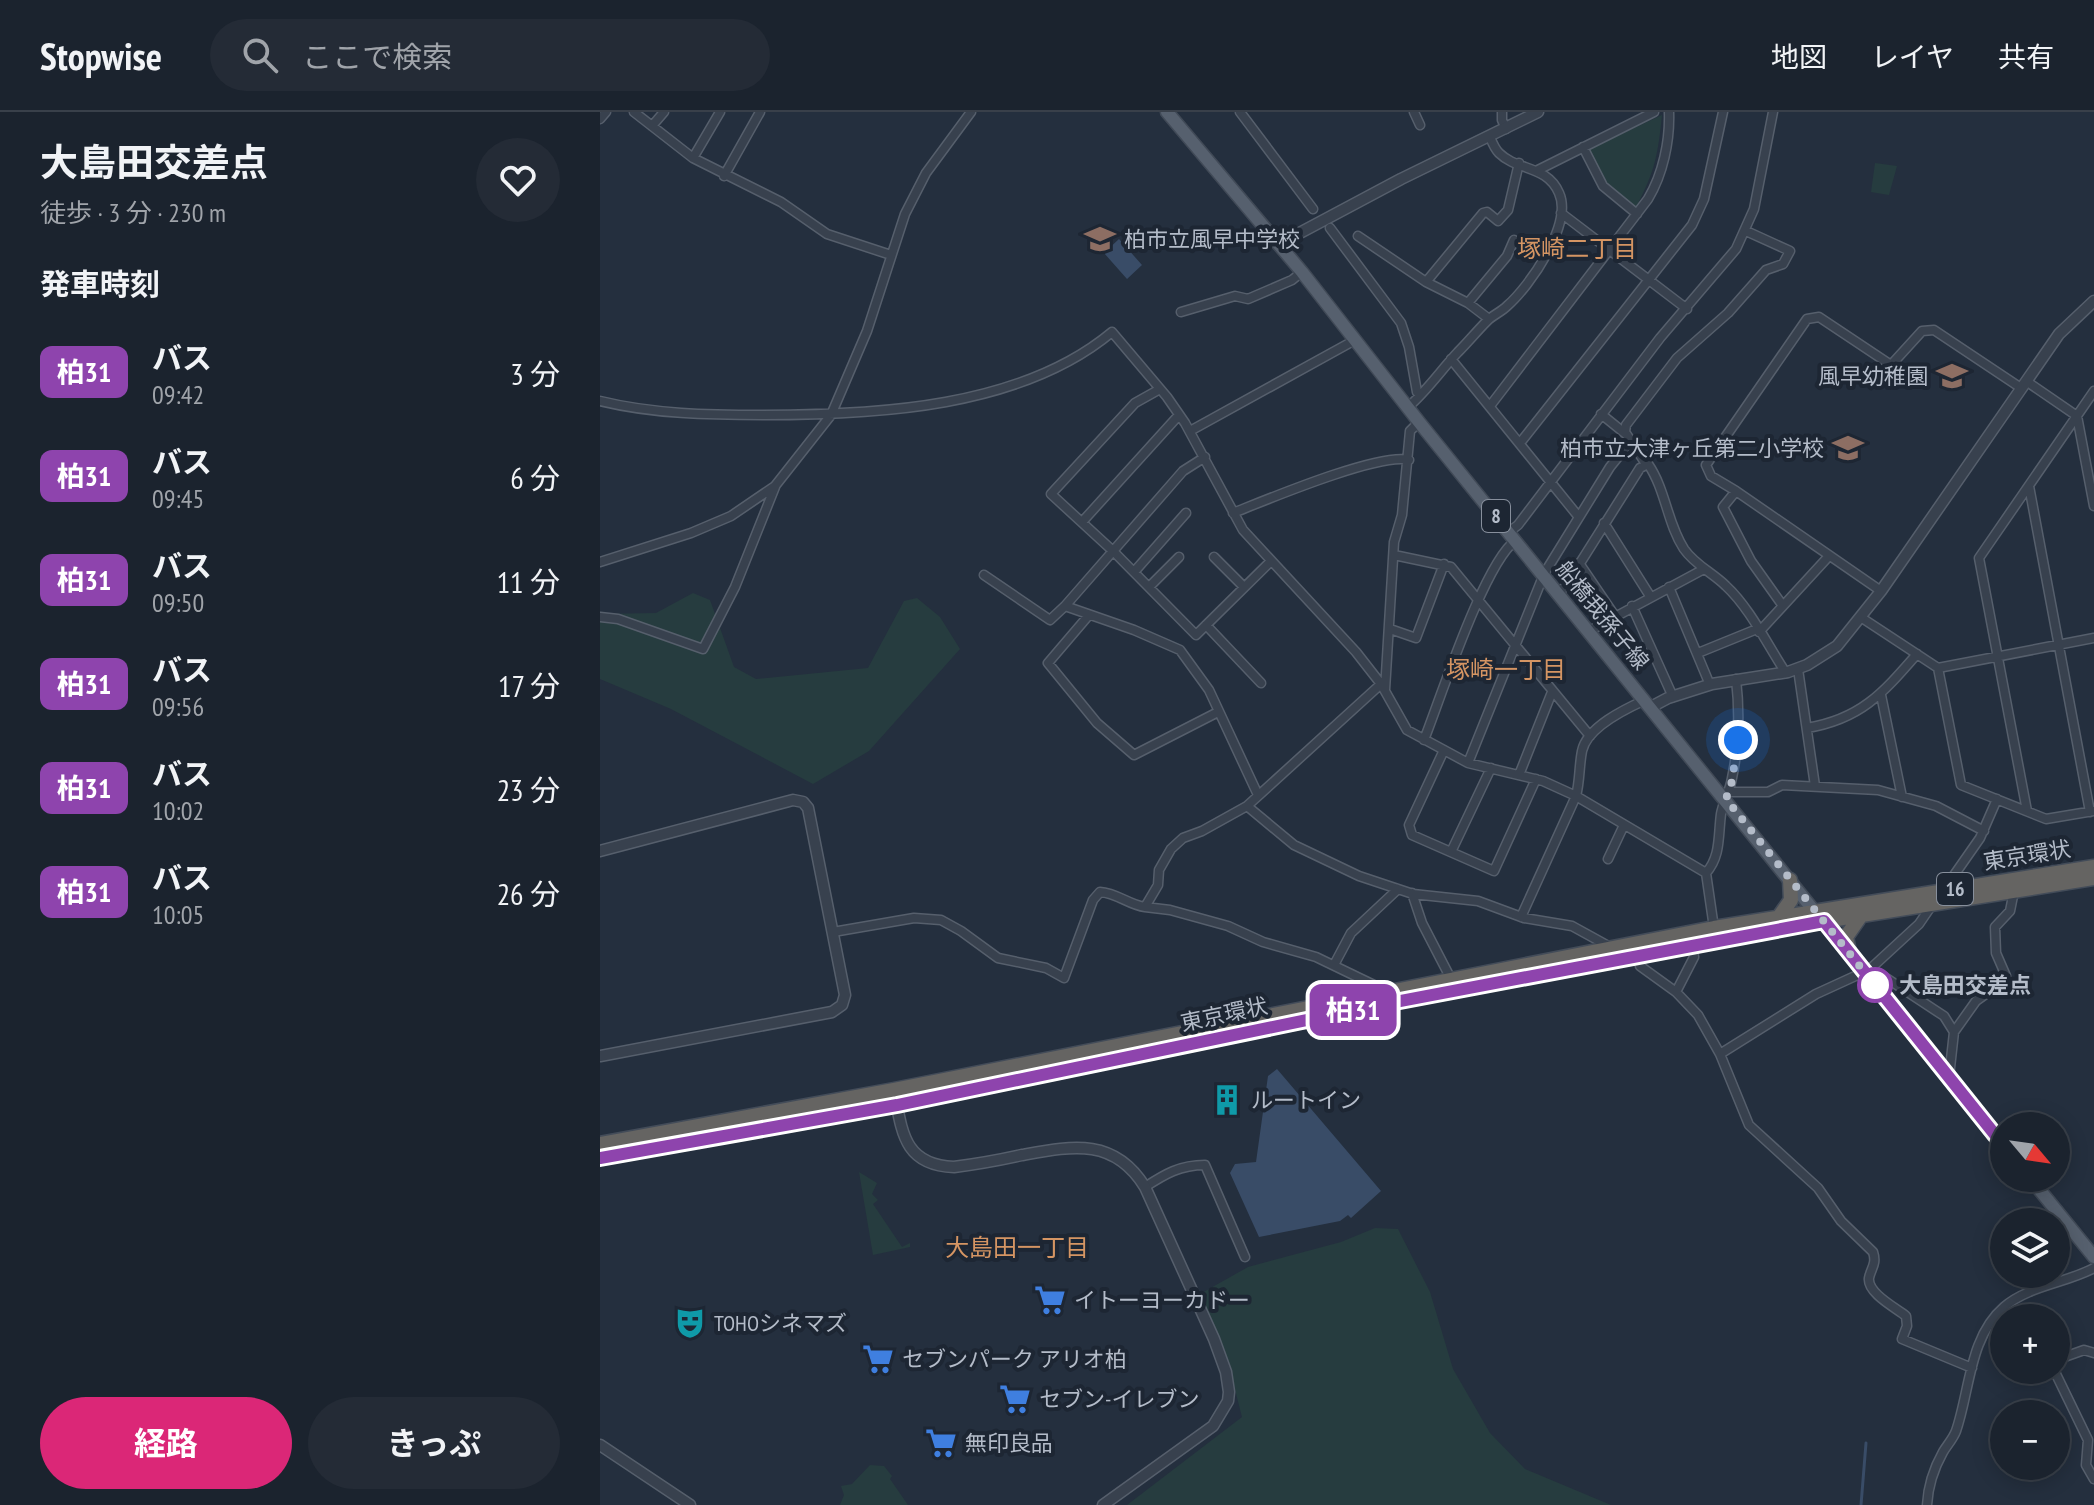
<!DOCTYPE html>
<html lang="ja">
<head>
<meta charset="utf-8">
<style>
  :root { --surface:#1b232e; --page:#242b36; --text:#f1f3f6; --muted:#a0a4aa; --line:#39404a; --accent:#db2777 }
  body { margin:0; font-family:"PT Sans Narrow","Noto Sans JP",sans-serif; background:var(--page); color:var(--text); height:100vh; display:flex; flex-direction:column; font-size:30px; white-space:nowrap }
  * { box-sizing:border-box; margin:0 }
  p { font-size:26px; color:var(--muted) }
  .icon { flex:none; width:44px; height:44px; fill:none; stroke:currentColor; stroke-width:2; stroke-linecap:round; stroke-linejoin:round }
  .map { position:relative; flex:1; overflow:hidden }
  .drawer { display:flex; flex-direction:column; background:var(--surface); width:600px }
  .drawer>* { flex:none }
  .badge { padding:0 16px; border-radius:12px; font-size:28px; line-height:52px }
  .needle { width:52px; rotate:119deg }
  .controls { position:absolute; left:1390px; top:1000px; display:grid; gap:16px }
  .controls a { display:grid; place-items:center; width:80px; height:80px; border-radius:50%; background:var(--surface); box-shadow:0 4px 20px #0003,0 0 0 2px var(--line); font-size:40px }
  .you { position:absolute; width:40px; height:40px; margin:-20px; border:6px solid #fff; border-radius:50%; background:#1a73e8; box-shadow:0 0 0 12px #1a73e833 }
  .map>.badge { position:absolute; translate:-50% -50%; box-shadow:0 0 0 4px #fff }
  h2 { padding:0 40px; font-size:30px; line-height:72px }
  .round { display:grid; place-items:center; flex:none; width:84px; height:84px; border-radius:42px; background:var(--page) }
  .head { display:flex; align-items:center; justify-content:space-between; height:136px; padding:0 40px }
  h1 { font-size:38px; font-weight:700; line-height:60px }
  .button { display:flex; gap:16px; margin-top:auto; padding:16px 40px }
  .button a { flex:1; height:92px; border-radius:48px; background:var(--accent); color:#fff; font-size:32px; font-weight:700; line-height:92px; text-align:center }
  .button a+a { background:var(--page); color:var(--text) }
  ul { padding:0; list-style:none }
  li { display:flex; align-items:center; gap:24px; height:104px; padding:0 40px }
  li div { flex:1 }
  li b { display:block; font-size:30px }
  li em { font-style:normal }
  li .badge { min-width:88px; font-weight:700; text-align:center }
  header { display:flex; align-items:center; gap:48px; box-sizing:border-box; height:112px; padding:0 40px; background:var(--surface); border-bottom:2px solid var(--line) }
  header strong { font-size:38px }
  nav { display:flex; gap:44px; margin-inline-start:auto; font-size:28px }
  .search { width:560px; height:72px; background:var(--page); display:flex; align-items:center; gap:20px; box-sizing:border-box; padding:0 28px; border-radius:44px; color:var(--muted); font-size:30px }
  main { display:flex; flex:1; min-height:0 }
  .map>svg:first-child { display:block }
</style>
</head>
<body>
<header>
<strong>Stopwise</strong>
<div class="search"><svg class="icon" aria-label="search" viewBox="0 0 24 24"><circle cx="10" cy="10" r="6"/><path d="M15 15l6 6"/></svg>ここで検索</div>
<nav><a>地図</a><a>レイヤ</a><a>共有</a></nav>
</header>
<main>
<section class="drawer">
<div class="head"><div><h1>大島田交差点</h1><p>徒歩 · 3 分 · 230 m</p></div><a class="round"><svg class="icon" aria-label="heart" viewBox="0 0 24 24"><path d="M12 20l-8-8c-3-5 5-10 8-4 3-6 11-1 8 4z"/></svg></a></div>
<h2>発車時刻</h2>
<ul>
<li><span class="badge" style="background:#8e44ad;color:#fff">柏31</span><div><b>バス</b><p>09:42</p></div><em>3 分</em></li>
<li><span class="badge" style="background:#8e44ad;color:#fff">柏31</span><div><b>バス</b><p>09:45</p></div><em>6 分</em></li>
<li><span class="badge" style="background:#8e44ad;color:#fff">柏31</span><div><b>バス</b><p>09:50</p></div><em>11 分</em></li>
<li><span class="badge" style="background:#8e44ad;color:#fff">柏31</span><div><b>バス</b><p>09:56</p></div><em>17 分</em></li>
<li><span class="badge" style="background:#8e44ad;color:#fff">柏31</span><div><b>バス</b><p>10:02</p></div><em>23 分</em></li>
<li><span class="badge" style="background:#8e44ad;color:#fff">柏31</span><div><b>バス</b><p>10:05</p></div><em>26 分</em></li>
</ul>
<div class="button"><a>経路</a><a>きっぷ</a></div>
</section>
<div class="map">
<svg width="1494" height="1393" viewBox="0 0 1494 1393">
  <rect width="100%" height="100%" fill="#242f3e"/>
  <path fill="#263c3f" d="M1062,3c-4,39 -7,57 -26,92l-32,-23 -17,-34z
    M1275,51l22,3 -8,29 -18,-3z
    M93,481l17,7 24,67 22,12 112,-11 36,-67 13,-3 23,19 20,32 -91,102 -56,33 -142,-75 -71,-30v-65l56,-1z
    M259,1060l18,11 -5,11 6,6 -5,4 29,43 8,-4v4l-37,8z
    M775,1116l23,1 32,63 23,77 37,64 35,36 86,36h-484l115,-88 -14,-55 -28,-68 48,-27 93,-25z
    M270,1353l14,1 8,10 -2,3 18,26h-68l4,-10 -3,-9 11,-2z"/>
  <path fill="#394c67" d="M519,127l23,26 -15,14 -23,-26z
    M677,957l104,122 -30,27 -3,-3 -8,6 -81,16 -29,-64 5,-9 21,-2 12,-86z"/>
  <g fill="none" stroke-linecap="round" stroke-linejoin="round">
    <path stroke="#394c67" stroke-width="3" d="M1261,1393l5,-62"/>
    <defs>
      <path id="minor" d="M34,0l59,46 88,44 46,32 64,21
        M640,0l73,97
        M814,0l6,13
        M902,0v8l4,9
        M0,7l6,-7
        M52,14l12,-14
        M983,35l20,39 34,28
        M93,46l27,-46
        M938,58l116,-58
        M124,64l36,-64
        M961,101l126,96
        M730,116l71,95 8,24 8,45 3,3
        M758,124l68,46 42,21 21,16
        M826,170l57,-69 4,-1 11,9 10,-11 11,-47
        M868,191l39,-47 7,-16
        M581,200l54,-16 13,3 44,-19 10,-8
        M851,247l127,157
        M1426,269l51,35 17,90
        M560,277l-25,14 -84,91 62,57 83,84 75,-74
        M0,289c53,13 109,14 163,14 113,0 258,-7 349,-83l55,65 18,26 58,107 113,122 25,32 26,46 61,33 75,18 33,15 130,77 8,55
        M890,294l158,-207c15,-25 22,-58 21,-87
        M808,295c18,-15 33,-37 50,-55 10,-10 19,-21 29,-31 6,-6 14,-9 20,-15 23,-20 66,-82 52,-113 -12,-28 -42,-22 -60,-40 -4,-4 -7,-11 -9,-16
        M1001,302l26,21
        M590,319l165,-91
        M1031,329l15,23
        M920,331l172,-218 12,-26 19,-87
        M1429,374l61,326
        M1136,379l-25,-15 -5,-11 101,-146 12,-2 72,48 31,-34 12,-1 87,58
        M633,401c33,-13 147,-61 176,-53
        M482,410l97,-107
        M1004,411l46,73
        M909,420l9,-7 142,-187 76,-89 18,-40 19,-97
        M794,443l57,12 139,169
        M614,445l30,30
        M0,450l91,-29 40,-17 44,-30 56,-71 36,-84 38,-117 21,-41 45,-61
        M979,451l36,53
        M534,460l52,-59
        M384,463l66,45 15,-14 118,-135 22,-14
        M549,475l30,-30
        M1069,475l41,98
        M958,480l7,-5 75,-119 8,-4c18,26 19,59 36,85 11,16 29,24 42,37 24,22 42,60 60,87
        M465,494l69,24 46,20 29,40 49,105
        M1032,494l41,91
        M1183,494l-32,-45 -28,-54 13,-16 145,100
        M489,503l-41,48 49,60 37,32 84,-43
        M0,505l18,2 85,30 32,-62 40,-100
        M1262,506l76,50 156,-30
        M606,513l55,58
        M790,517l26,9 28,-74
        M989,519l115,-62
        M1159,520l70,-76
        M1098,541l59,-24
        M1338,556l23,117 85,34 48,-8
        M1198,557l17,117
        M785,578l9,-148 8,-27 8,-84 9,-9
        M1281,583l21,102
        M1207,616c54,-9 76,-35 110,-74
        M824,628c17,-43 60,-177 92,-200
        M844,638l-35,75 3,10 82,36 42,-92
        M868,651l76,-189 66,-107 21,-26 -6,-9 1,-7 51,-67 51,-45 38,-43 17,-6 7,-13 -44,-20
        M919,663l33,-83
        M1129,680h39l14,-7 96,5 58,16 48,25
        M647,694l47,39 65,31 54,18 65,7 46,17 48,8 40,22
        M1427,699l-48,-253 115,-167
        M851,740l40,-84
        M1008,747l16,-34
        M1106,761c15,-17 12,-37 15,-59 2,-12 9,-23 11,-36 7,-33 8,-65 4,-99
        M1343,779l37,-53 17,-39
        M812,781l10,30 29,56
        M545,795l25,3 58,16 35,16 53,15 58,28 2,10
        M921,805l55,-121c4,-15 3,-30 6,-45 5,-24 43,-42 63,-51
        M233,820l81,-14 27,2 20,11 37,27 48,10 18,10 29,-78 7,-8c17,1 29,13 45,15l13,-22 1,-15 12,-21 12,-11 19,-7 45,-25 134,-122
        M1092,834l2,11 -18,35 22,23 22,39 29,71 69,63 23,33 32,31c4,12 -2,16 -4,26 -2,15 27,30 37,38l1,10 -5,13 70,29
        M1038,845l2,9 36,26
        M734,853l17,-32 47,-44
        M1271,856l73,48 10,16
        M1269,858l50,-46 15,-22
        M1120,942l96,-60 48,-22
        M1349,965l5,-45 22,-31 28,-20 2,-5 -10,-23 -1,-26 15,-16 4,-20
        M545,1075c20,-13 35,-22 60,-22l40,92
        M1456,1248l28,-10 10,3
        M1454,1258l34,70 -2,25 8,14
        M1327,1393c1,-18 7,-37 16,-53 4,-7 10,-13 13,-21 14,-40 13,-94 48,-124 24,-21 62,-24 90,-39"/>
      <path id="tertiary" d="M679,132l122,-65 137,-67
        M1051,595l17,-9 44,-14 76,-12 19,-7 30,-19 44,-55 178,-257 35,-33
        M0,739l193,-51 10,2 5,6 37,187 -3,10 -10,7 -232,44
        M294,978c8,41 9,75 60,77 23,-3 46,-7 68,-12 50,-9 92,-18 123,32l69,152 12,33 3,20 -1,9 -15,25 -110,79
        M0,1333l90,60"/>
      <path id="primary" d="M567,0l135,160 117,150 585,724
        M1430,1066l64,79"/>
      <path id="trunk" d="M1179,805l12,-17 -1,-20
        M1249,840l-3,-15 16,-23
        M0,1032l294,-54 820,-162 380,-61
        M0,1046l297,-53 487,-101 440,-83 270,-43"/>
    </defs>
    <use href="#minor" stroke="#565f6c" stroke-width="11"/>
    <use href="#tertiary" stroke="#565f6c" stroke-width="13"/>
    <use href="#primary" stroke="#414a57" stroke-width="15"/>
    <use href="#trunk" stroke="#434c59" stroke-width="17"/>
    <use href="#minor" stroke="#38414e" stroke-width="8"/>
    <use href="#tertiary" stroke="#38414e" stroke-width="10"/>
    <use href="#primary" stroke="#56606e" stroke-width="12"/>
    <use href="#trunk" stroke="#656462" stroke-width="14"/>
  </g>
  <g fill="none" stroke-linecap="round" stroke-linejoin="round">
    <defs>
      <path id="line" d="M0,1046l297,-53 487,-101 440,-83 180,225"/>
    </defs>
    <use href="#line" stroke="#fff" stroke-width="18"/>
    <use href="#line" stroke="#8e44ad" stroke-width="12"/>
    <path stroke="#b4bcc9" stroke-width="8" stroke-dasharray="0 14.4" d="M1138,628l-6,41 -6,18 156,195 -7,-9"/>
  </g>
  <defs>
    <symbol id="school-bare" viewBox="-9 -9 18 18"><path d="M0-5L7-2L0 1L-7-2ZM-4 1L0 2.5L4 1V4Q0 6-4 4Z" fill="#8d6e63" stroke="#1d2633" stroke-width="2.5" paint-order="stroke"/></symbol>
    <symbol id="building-bare" viewBox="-9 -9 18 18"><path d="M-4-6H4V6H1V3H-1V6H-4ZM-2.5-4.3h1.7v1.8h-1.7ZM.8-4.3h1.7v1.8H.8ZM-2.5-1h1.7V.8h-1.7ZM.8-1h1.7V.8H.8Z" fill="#0f9aa8" stroke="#1d2633" stroke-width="2.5" paint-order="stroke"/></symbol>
    <symbol id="supermarket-bare" viewBox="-9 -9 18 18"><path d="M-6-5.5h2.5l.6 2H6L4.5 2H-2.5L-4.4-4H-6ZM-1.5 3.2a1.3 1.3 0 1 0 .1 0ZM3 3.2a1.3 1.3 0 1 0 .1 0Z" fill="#3f7fe0" stroke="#1d2633" stroke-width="2.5" paint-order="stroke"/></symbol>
    <symbol id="theatre-bare" viewBox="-9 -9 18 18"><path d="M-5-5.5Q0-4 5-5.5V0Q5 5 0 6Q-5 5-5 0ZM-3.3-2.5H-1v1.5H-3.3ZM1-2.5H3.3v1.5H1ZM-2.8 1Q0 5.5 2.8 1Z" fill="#0f9aa8" stroke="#1d2633" stroke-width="2.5" paint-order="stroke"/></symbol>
  </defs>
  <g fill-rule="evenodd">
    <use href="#school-bare" x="478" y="105" width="44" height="44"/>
    <use href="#school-bare" x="1330" y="242" width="44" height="44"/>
    <use href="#school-bare" x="1226" y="314" width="44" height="44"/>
    <use href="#building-bare" x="605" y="966" width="44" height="44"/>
    <use href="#supermarket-bare" x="428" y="1166" width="44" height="44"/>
    <use href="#theatre-bare" x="68" y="1189" width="44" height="44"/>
    <use href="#supermarket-bare" x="256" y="1225" width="44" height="44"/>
    <use href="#supermarket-bare" x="393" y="1265" width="44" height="44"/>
    <use href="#supermarket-bare" x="319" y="1309" width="44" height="44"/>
  </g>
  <circle fill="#fff" stroke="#8e44ad" stroke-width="4" cx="1275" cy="873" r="16"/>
  <g text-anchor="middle" stroke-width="8" stroke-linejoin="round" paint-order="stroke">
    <g fill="#1d2633" stroke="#878f9c" stroke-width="2">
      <rect x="882" y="388" width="28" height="32" rx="6"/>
      <rect x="1337" y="761" width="36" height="32" rx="6"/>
    </g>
    <g font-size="20" font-weight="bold" fill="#b4bcc9">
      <text x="896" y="411">8</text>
      <text x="1355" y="784">16</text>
    </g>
    <g font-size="22" fill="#b4bcc9" stroke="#1d2633" text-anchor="start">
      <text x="524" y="135">柏市立風早中学校</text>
      <text x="1328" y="272" text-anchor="end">風早幼稚園</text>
      <text x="1224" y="344" text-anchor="end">柏市立大津ヶ丘第二小学校</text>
      <text x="651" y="996">ルートイン</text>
      <text x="474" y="1196">イトーヨーカドー</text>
      <text x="114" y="1219">TOHOシネマズ</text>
      <text x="302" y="1255">セブンパーク アリオ柏</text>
      <text x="439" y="1295">セブン-イレブン</text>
      <text x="365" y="1339">無印良品</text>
    </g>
    <g font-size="22" fill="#b4bcc9" stroke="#1d2633">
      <text transform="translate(1003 503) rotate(51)" y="8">船橋我孫子線</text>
      <text transform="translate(1427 743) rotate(-9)" y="8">東京環状</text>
      <text transform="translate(624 902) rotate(-12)" y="8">東京環状</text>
    </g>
    <g font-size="22" font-weight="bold" fill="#b4bcc9" stroke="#1d2633" text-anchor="start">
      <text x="1299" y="881">大島田交差点</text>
    </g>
    <g font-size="24" fill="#d59563" stroke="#1d2633">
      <text x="977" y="145">塚崎二丁目</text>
      <text x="906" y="566">塚崎一丁目</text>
      <text x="417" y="1144">大島田一丁目</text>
    </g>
  </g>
</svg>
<div class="controls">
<a><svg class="needle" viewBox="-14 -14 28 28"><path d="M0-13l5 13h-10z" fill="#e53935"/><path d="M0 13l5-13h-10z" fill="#a0a4aa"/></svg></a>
<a><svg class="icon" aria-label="layers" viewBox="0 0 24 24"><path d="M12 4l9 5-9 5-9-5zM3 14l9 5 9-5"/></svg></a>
<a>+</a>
<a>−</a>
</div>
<div class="you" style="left:1138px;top:628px"></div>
<b class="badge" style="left:753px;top:898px;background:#8e44ad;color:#fff">柏31</b>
</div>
</main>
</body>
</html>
